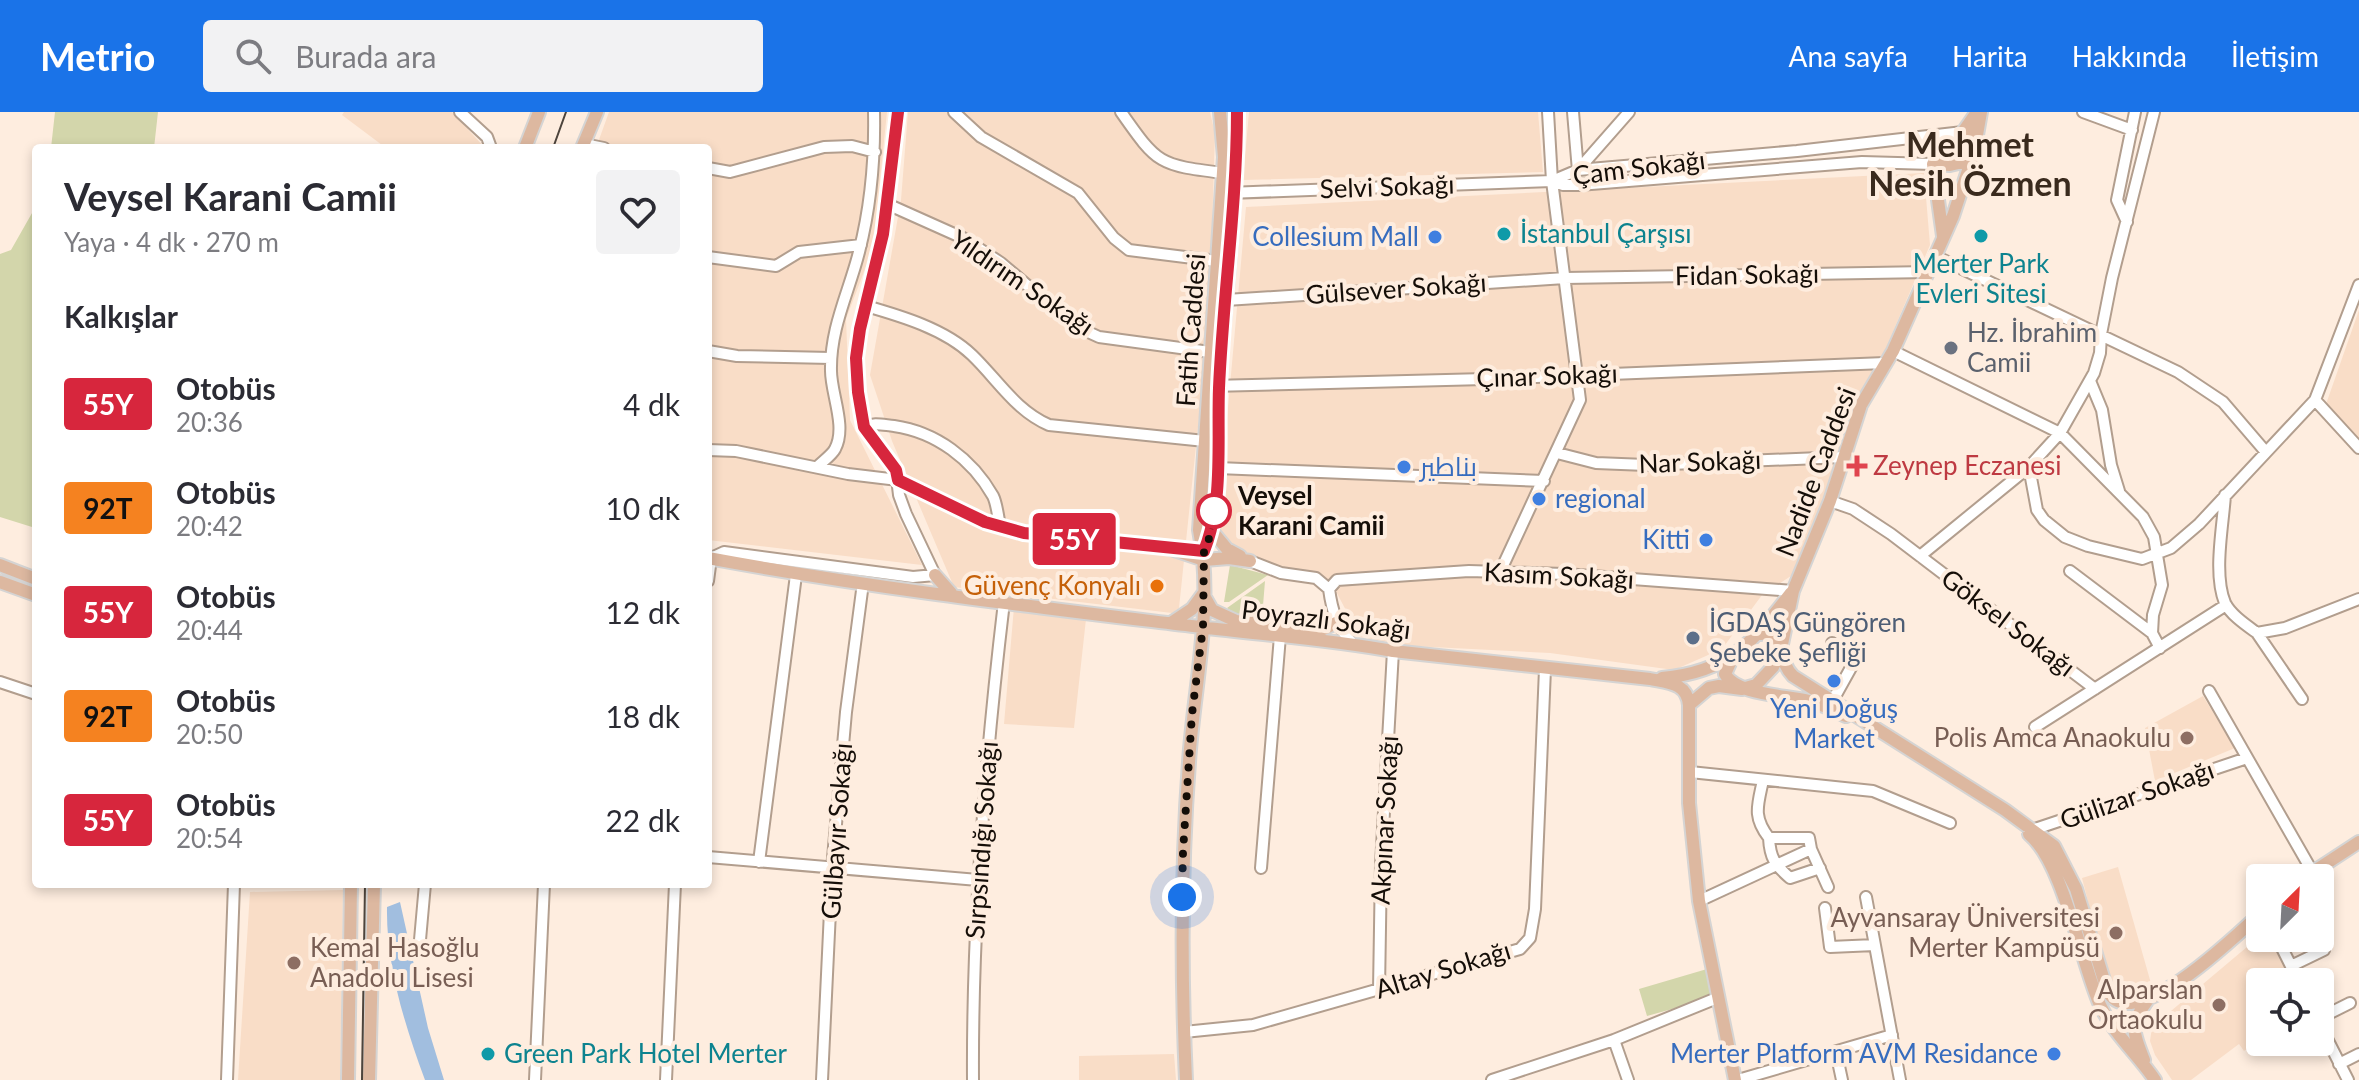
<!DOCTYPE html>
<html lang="tr">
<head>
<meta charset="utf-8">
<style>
  :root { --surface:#fff; --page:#f2f2f3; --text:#2b2b33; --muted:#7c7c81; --accent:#1a73e8 }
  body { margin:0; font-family:Lato,Cairo,sans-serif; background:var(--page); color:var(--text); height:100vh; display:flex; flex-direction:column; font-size:30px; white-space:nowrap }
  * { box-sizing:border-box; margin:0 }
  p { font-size:26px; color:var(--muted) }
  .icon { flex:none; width:44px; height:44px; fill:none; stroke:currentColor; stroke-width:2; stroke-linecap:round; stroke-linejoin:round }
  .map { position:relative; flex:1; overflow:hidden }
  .drawer { position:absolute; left:32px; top:32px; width:680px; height:744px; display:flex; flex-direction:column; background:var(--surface); border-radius:8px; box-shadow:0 4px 12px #0003 }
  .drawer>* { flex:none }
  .badge { padding:0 16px; border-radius:6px; font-size:28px; line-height:52px }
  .needle { width:52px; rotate:24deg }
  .tools { position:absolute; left:2246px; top:752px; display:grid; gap:16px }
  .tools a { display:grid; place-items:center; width:88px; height:88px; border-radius:8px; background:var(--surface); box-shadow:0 4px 12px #0003; font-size:40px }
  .you { position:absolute; width:40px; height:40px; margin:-20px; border:6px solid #fff; border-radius:50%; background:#1a73e8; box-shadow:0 0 0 12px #1a73e833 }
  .map>.badge { position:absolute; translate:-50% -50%; box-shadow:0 0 0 4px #fff }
  h2 { padding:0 32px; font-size:30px; line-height:72px }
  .round { display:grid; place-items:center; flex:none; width:84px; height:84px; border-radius:8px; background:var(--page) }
  .overview { display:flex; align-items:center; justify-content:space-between; height:136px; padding:0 32px }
  h1 { font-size:38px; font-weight:700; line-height:60px }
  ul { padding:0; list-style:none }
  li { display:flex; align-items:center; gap:24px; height:104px; padding:0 32px }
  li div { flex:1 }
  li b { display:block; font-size:30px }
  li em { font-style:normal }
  li .badge { min-width:88px; font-weight:700; text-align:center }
  header { display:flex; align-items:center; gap:48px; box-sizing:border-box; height:112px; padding:0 40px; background:var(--accent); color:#fff }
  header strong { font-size:38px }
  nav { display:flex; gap:44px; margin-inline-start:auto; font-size:28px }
  .search { width:560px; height:72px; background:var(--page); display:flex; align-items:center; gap:20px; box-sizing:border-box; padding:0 28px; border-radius:8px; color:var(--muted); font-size:30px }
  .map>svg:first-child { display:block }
</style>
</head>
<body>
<header>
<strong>Metrio</strong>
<div class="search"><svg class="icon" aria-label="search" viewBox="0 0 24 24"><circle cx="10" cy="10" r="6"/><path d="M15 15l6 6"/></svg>Burada ara</div>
<nav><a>Ana sayfa</a><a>Harita</a><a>Hakkında</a><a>İletişim</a></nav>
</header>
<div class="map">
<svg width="2359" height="968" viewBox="0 0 2359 968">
  <rect width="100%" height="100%" fill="#feeddf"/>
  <path fill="#f9ddc7" d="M344,0h108l33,36h-99l-44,-33z
    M609,0h278l-14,136 -27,71 4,101 72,145 -214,-25v-392h-112z
    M908,0h302l5,22 -6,188 -30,286 -7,5 -218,-26 -62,-146 -22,-66 31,-175z
    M1249,0h289l5,60 -300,8z
    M1924,61l6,72 -67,157 -66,170 -35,23 -40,54 -48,21 -124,-17 -138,-7 -52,-9 -30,-57 -96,-26 -17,-23 29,-324z
    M2359,198v135l-34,-38z
    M1014,495l72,12 -12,109 -70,-4z
    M2203,584l32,52 -80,33 -10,-53z
    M2118,755l34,120 -24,12 -17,-7 -29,-114z
    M343,778l-3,190h-102l12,-188z
    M2260,824v2h12l23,44h-35v57l-16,12 -5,-7 -48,36h-19l-17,-25 -5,-14 2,-14z
    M1174,942l2,26h-97v-24z"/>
  <path fill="#d3d6ab" d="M55,0h103l-4,36h-103z
    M36,94v310l-4,11 -32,-10v-263l11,-4z
    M1230,453l38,10 -39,27h-5z
    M1265,469l-3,37 -26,-4 -9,-6z
    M1707,857l8,28 -68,19 -8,-27z"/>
  <path fill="#a1bedf" d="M400,790l28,126 16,52h-19c-20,-54 -39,-114 -38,-173z"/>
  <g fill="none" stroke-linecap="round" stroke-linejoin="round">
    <defs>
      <path id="minor" d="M460,0l27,25 4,11
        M954,0l27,25 97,56 36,45 15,12 88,11
        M1121,0c37,53 38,53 102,61
        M1573,0l5,59
        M2083,0l49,18
        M584,32l20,4
        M708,56l22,4 94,-25 28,-1 23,6
        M1578,58l51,-58
        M1552,69l11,4h16l283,-23 71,2
        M1228,81l324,-12 26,-11 219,-19 166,-19
        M887,92l76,34 38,25 74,63 24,11 111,15
        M2127,110l-10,-22 18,-88
        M1935,144l243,116 45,30 42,49
        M708,145l68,9 23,-14 62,-7
        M1226,188l339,-22 364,-6
        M866,194c35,10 79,23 106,49 26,25 43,55 77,70l156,16
        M708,239l29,5 94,2
        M1893,239l167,82 83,84 11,20 8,48 -9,30 -1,18 8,15
        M2090,269l12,29 9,55 8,26
        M1211,274l274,-7 400,-16
        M2315,288l44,48
        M864,315c10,-5 19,-2 30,-1 42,6 78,33 99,70 4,8 5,21 7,30
        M708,338l28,1 112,23 50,6 87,42 39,11 141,14
        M1557,341l39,10 50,2 198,-8
        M817,355c5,-5 15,-12 18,-18 12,-22 -4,-55 -4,-78 -1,-43 18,-79 28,-119 12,-47 16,-92 15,-140
        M2029,355l8,43 7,10 21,17 23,9 54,13 29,-11 28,-24 116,-124 44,-115
        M1218,356l326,13
        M2225,383c-2,31 -12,79 0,108 6,12 21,22 32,30l28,-5 74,-29
        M1830,389l23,8 38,25 204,155
        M1920,444l109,-89 31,-34 34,-60 6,-20 1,-19 11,-56 42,-166
        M1250,449l31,12 35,5 13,11
        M2070,459l82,62
        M1500,460l80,-172 -28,-219 -4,-69
        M708,469l3,-23 13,-6 189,25 22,-2 -29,-61 -7,-19 -3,-25 -32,-43 -6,-35 -2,-34 4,-29 23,-95 15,-122
        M2257,521l45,66
        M1352,531c-15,-16 -20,-32 -23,-54l8,-9 132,-9 96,3 228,17
        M1832,531l21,21 -20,36
        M0,570l36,12
        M2209,579l103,180
        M2035,615l191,-122
        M1690,660l183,19 77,32
        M2029,719l218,-73
        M1769,726c1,20 6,27 21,40l30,-10
        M1811,737l17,38
        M708,745l270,23
        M759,750l37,-287
        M1261,756l19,-232
        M1866,785l34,183
        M1699,789l112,-52 -2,-11h-40c-17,-22 -11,-33 -6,-58
        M1825,796l5,39 45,-2
        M2277,826l22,44
        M419,839l6,-67
        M2291,854l33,-16
        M1379,878l2,-125 12,-214
        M2320,906l30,-15
        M2320,913l28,55
        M1184,920l69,-7 267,-76 10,-11 5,-29 10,-240
        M1614,928l14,40
        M1836,940l6,28
        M2339,952l20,-10
        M227,968l7,-196
        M535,968l9,-196
        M666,968l9,-196
        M822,968l10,-211 14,-157 17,-129
        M973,968c-1,-161 12,-319 31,-478
        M1492,968l122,-40 103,-42
        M1738,968l154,-45"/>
      <path id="major" d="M1975,28l-12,-8 14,-20
        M525,36l14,-36
        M582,36l15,-36
        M1943,124l-10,-72 17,1 21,-5
        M1212,419l15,18 13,7
        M1165,435l39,13 25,-2 21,3
        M1204,439c21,-53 11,-114 15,-170 7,-89 18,-179 18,-269
        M708,446c162,30 328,49 492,69 65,8 129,12 193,24l257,28c19,4 37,4 39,26v98l10,98 36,179
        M0,453l36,14
        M935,463l16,18
        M0,470l36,13
        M1171,511l21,-14 11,-15 9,16 24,11 85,9 15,-7
        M1760,522l13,-1c11,14 7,30 20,43l212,134 49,36 22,43 31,101c25,49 129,-55 153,-76
        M1734,542l-9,20c11,21 61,21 84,27 13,3 25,10 37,15
        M1662,566c67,-6 90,-35 129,-85
        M1689,593l20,-17 10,-2 23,3 14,-4 17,-18 8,-18 12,-58 37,-90 31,-96 32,-54 60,-135 21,-64 7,-40
        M2029,722c34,28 52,128 71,171 13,28 38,50 55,75
        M2304,766l55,-36
        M2144,948c-11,-27 -15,-35 3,-59
        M348,968l3,-196
        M369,968l5,-196
        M1186,968c-5,-107 -5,-212 3,-318 5,-76 25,-157 10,-232l25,-373 -4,-45"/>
    </defs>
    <use href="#minor" stroke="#b29e8e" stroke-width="14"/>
    <use href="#major" stroke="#d5d4d3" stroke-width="16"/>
    <use href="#minor" stroke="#fff" stroke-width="10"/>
    <use href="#major" stroke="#ddb8a0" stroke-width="12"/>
    <path stroke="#4d443c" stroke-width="2" d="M553,36l13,-36
      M362,968l3,-196"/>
  </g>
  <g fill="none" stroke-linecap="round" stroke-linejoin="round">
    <defs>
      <path id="line" d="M898,0l-15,122 -23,95 -4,29 2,34 6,35 32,43 2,10 87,42 39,11 180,18c20,-50 13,-110 15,-163 4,-93 18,-184 18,-276"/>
    </defs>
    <use href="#line" stroke="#fff" stroke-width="18"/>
    <use href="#line" stroke="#d7263d" stroke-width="12"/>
    <path stroke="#150e08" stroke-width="8" stroke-dasharray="0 14.4" d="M1182,785l1,-45 9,-138 11,-87 1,-76 8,-20 3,-31 -1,11"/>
  </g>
  <g fill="#0f9aa8" stroke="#feeddf" stroke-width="3">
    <circle cx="1504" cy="122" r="8"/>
    <circle cx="1981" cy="124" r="8"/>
    <circle cx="488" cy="942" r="8"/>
  </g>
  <g fill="#3f7fe0" stroke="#feeddf" stroke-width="3">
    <circle cx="1435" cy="125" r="8"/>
    <circle cx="1404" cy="355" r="8"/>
    <circle cx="1539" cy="387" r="8"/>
    <circle cx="1706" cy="428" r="8"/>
    <circle cx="1834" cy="569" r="8"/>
    <circle cx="2054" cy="942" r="8"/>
  </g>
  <circle fill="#6b7280" stroke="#feeddf" stroke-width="3" cx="1951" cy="236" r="8"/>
  <path fill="#e0444e" stroke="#feeddf" stroke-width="3" d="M1853 342h8v8h8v8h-8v8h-8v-8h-8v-8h8z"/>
  <circle fill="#fff" stroke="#d7263d" stroke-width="4" cx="1214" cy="399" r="16"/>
  <circle fill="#e8710a" stroke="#feeddf" stroke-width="3" cx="1157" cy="474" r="8"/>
  <circle fill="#5c6f8a" stroke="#feeddf" stroke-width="3" cx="1693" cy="526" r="8"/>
  <g fill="#8d6e63" stroke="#feeddf" stroke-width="3">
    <circle cx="2187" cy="626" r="8"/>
    <circle cx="2116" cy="821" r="8"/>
    <circle cx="294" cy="851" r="8"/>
    <circle cx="2219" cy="893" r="8"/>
  </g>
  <g text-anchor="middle" stroke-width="8" stroke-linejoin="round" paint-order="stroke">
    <g font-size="26" fill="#150e08" stroke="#feeddf">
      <text transform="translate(1639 56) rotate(-7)" y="9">Çam Sokağı</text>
      <text transform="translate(1387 75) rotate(-2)" y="9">Selvi Sokağı</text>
      <text transform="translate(1747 163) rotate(-1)" y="9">Fidan Sokağı</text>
      <text transform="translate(1022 171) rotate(34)" y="9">Yıldırım Sokağı</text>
      <text transform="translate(1396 177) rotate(-4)" y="9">Gülsever Sokağı</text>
      <text transform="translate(1191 218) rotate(-86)" y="9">Fatih Caddesi</text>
      <text transform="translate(1547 264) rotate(-2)" y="9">Çınar Sokağı</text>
      <text transform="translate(1700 350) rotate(-2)" y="9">Nar Sokağı</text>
      <text transform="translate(1816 360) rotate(-69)" y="9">Nadide Caddesi</text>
      <text transform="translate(1559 464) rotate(3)" y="9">Kasım Sokağı</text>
      <text transform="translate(1326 508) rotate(7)" y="9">Poyrazlı Sokağı</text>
      <text transform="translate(2008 511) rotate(37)" y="9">Göksel Sokağı</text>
      <text transform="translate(2137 683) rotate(-19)" y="9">Gülizar Sokağı</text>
      <text transform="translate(1385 708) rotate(-87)" y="9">Akpınar Sokağı</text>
      <text transform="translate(837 719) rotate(-86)" y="9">Gülbayır Sokağı</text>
      <text transform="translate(982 728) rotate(-86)" y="9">Sırpsındığı Sokağı</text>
      <text transform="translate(1443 858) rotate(-17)" y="9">Altay Sokağı</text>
    </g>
    <g font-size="26" fill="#0d838f" stroke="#feeddf" text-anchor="start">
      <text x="1520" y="131">İstanbul Çarşısı</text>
      <text x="1981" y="161" text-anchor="middle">Merter Park<tspan x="1981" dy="30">Evleri Sitesi</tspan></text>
      <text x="504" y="951">Green Park Hotel Merter</text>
    </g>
    <g font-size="26" fill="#366cbe" stroke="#feeddf" text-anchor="end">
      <text x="1419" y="134">Collesium Mall</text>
      <text x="1420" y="364" text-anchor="start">بناطير</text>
      <text x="1555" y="396" text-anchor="start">regional</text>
      <text x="1690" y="437">Kitti</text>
      <text x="1834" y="606" text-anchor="middle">Yeni Doğuş<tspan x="1834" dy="30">Market</tspan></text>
      <text x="2038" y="951">Merter Platform AVM Residance</text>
    </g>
    <g font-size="26" fill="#5b616d" stroke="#feeddf" text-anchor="start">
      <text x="1967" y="230">Hz. İbrahim<tspan x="1967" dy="30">Camii</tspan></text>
    </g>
    <g font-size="26" fill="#be3a42" stroke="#feeddf" text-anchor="start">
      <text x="1873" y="363">Zeynep Eczanesi</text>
    </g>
    <g font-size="26" font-weight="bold" fill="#150e08" stroke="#feeddf" text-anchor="start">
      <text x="1238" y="393">Veysel<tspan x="1238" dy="30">Karani Camii</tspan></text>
    </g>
    <g font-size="26" fill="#c56008" stroke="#feeddf" text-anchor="end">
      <text x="1141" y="483">Güvenç Konyalı</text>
    </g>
    <g font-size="26" fill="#4e5e75" stroke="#feeddf" text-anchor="start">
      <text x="1709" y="520">İGDAŞ Güngören<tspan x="1709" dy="30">Şebeke Şefliği</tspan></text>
    </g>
    <g font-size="26" fill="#785e54" stroke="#feeddf" text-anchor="end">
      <text x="2171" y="635">Polis Amca Anaokulu</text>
      <text x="2100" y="815">Ayvansaray Üniversitesi<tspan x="2100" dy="30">Merter Kampüsü</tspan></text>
      <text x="310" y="845" text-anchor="start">Kemal Hasoğlu<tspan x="310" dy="30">Anadolu Lisesi</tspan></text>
      <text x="2203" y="887">Alparslan<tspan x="2203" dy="30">Ortaokulu</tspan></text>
    </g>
    <g font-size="34" font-weight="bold" fill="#3a2a1d" stroke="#feeddf">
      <text x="1970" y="45">Mehmet<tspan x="1970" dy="39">Nesih Özmen</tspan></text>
    </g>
  </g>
</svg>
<div class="tools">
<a><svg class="needle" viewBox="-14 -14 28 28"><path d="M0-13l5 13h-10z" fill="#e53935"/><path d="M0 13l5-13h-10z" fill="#7c7c81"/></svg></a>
<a><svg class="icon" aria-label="locate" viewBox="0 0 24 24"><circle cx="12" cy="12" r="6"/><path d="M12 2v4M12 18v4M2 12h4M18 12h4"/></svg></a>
</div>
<div class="you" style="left:1182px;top:785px"></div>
<b class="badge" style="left:1074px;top:427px;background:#d7263d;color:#fff">55Y</b>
<section class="drawer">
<div class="overview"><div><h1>Veysel Karani Camii</h1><p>Yaya · 4 dk · 270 m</p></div><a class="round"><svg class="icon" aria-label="heart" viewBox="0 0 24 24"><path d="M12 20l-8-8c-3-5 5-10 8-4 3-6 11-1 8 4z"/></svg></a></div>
<h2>Kalkışlar</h2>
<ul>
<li><span class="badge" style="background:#d7263d;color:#fff">55Y</span><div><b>Otobüs</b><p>20:36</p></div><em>4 dk</em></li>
<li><span class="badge" style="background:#f58220;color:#111">92T</span><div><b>Otobüs</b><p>20:42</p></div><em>10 dk</em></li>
<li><span class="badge" style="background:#d7263d;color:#fff">55Y</span><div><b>Otobüs</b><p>20:44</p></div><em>12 dk</em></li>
<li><span class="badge" style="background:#f58220;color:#111">92T</span><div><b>Otobüs</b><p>20:50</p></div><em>18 dk</em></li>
<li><span class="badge" style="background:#d7263d;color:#fff">55Y</span><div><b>Otobüs</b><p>20:54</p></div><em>22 dk</em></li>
</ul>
</section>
</div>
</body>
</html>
